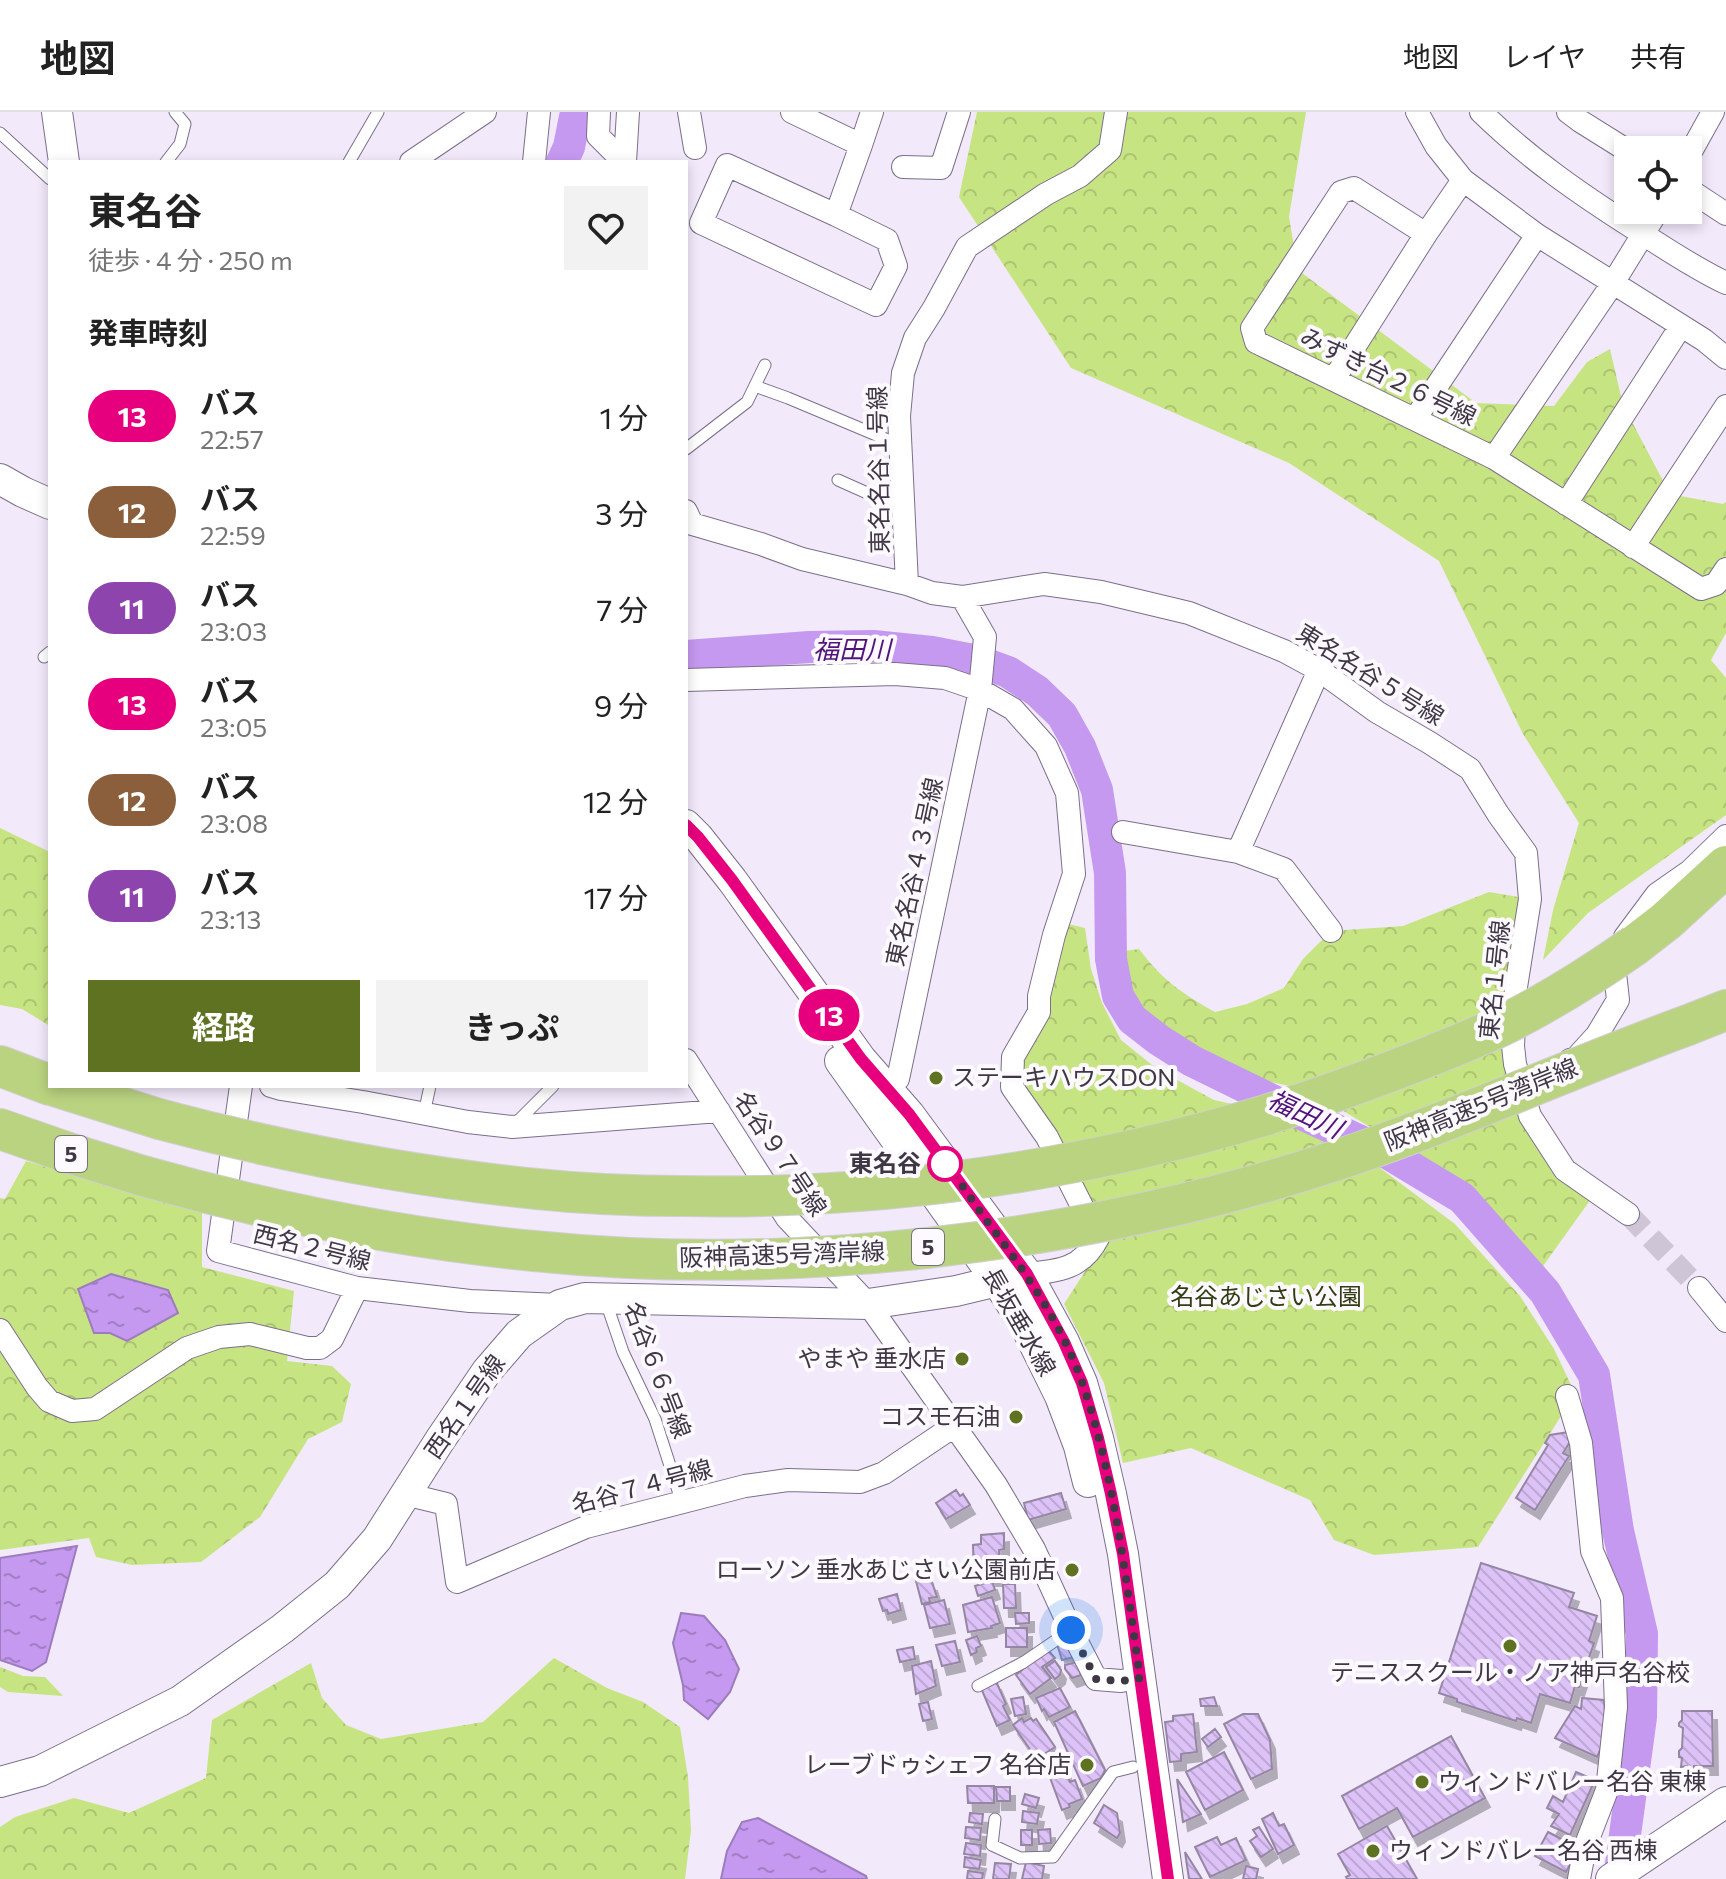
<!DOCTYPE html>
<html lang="ja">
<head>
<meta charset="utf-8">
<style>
  :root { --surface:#fff; --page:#f2f2f2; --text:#222; --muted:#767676; --line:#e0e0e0; --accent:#5e7222 }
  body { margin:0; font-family:Commissioner,"Noto Sans JP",sans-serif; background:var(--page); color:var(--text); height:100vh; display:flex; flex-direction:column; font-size:30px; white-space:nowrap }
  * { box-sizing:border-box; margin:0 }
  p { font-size:26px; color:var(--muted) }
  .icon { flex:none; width:44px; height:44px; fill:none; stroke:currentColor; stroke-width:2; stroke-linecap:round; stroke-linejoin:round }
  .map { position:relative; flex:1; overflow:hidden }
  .side { position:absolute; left:48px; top:48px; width:640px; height:928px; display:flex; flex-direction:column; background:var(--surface); border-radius:0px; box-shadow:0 4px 12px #0003 }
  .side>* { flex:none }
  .badge { padding:0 16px; border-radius:26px; font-size:28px; line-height:52px }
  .tools { position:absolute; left:1614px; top:24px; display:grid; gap:16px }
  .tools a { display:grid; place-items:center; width:88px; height:88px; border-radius:0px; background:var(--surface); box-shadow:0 4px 12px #0003; font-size:40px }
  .you { position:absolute; width:40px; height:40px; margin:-20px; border:6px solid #fff; border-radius:50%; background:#1a73e8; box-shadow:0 0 0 12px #1a73e833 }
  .map>.badge { position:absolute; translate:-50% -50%; box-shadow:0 0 0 4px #fff }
  h2 { padding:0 40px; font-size:30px; line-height:72px }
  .round { display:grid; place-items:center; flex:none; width:84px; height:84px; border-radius:0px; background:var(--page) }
  .headline { display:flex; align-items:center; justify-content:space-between; height:136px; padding:0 40px }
  h1 { font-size:38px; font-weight:700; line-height:60px }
  .primary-button { display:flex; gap:16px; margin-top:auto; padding:16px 40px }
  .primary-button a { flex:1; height:92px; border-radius:0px; background:var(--accent); color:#fff; font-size:32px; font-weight:700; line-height:92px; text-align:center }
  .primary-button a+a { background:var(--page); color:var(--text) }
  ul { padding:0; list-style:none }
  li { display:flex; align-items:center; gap:24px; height:96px; padding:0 40px }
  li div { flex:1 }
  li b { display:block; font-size:30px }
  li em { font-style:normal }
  li .badge { min-width:88px; font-weight:700; text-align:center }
  header { display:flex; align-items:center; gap:48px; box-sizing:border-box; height:112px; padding:0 40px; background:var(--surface); border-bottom:2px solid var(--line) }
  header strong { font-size:38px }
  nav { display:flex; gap:44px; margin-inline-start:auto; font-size:28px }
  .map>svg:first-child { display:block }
</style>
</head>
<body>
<header>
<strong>地図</strong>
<nav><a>地図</a><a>レイヤ</a><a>共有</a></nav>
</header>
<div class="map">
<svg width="1726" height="1767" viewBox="0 0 1726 1767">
  <defs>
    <pattern id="forest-crowns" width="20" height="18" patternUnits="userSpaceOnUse" patternTransform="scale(2)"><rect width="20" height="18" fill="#c7e483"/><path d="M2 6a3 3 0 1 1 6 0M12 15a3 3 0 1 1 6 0" fill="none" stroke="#acc472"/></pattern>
    <pattern id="water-ripples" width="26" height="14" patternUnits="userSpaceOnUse" patternTransform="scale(2)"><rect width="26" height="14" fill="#c599f0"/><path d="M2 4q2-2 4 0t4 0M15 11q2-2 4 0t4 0" fill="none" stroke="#a17ec4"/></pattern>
    <pattern id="building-back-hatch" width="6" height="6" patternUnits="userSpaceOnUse" patternTransform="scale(2)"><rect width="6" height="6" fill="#dcc2f7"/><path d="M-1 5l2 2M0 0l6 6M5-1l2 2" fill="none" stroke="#bea7d5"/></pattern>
    <filter id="shadow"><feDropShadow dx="5" dy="9" stdDeviation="0" flood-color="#0004"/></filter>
  </defs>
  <rect width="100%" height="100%" fill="#f2e9fb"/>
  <path fill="url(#forest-crowns)" d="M977,0h329l-17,105 9,53 178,133 78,3 33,-44 23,-13 13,56 47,89 53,10 3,-2v131l-15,27 15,18v137l-138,98 -45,47 10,-50 26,-87 -56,-89 -84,-173 -150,-98 -218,-95 -112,-171z
    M0,716l50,24v174l-28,-17 -22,-4z
    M1489,780l41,7 -14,88 14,129 66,76 -53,74 -91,-87 -25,-18 -97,-58 -41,-17 -32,-7 -54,-23 -39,-21 -22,-22 -25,-61 22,-3c23,31 44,45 76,63l32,-8 37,-16 19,-29 28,-28 72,-5z
    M1064,811l21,5 6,41 11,34 19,37 36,29 57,31 54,12 57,23 51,30 79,59 65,72 34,53 27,57 -18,7 -85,134 -104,8 -40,-15 -24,-40 -119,-52 -68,15 -19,-80 -40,-79 40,-62 -86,-164z
    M26,1049l176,51v55l92,24 -7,70 45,5 19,18 -9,38 -34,17 -48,78 -59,45 -69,3 -36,-8 -7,-19 -89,12v-352l5,1z
    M554,1546l53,30 36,14 37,25 8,50 3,53 -6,49h-685v-52l15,-10 59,-19 55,15 77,-35 6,-58 99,-57 11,35 24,27 35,14 102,-17z
    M0,1555l23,9 22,1 18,19 -55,-4 -8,-5z"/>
  <path fill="url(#water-ripples)" stroke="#9c7cbc" stroke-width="2" d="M111,1162l57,16 10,23 -51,28 -17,-8h-16l-16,-44z
    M77,1434l-31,116 -14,9 -32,-11v-102z
    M681,1501l23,3 21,24 14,29 -9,23 -22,27 -24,-19 -1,-15 -10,-42z
    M758,1706l108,58 1,3h-146l6,-28 15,-29z"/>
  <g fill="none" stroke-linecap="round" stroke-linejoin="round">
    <path stroke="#c599f0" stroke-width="32" d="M562,50l7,-15 7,-35
      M686,544l123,-9 64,-1 59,6 46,9 30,11 29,19 25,24 18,32 17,43 13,83 1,86 7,37 14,23 27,21 33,21 94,46 103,47 73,44 83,94 49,83 24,156 24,103 -1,83 -22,162"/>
  </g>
  <path fill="url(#building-back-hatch)" stroke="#9587a3" stroke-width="2" filter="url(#shadow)" d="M1569,1320l2,8 -8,13 6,3 -34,54 -19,-12 32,-53 -3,-2 5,-8z
    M956,1378l4,6 3,-2 7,11 -24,14 -10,-16z
    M1061,1381l5,16 -38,11 -4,-17z
    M1004,1421v16l-5,1 1,27h-26l-1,-32 8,-1v-9z
    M1481,1451l93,30 -5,14 28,9 -8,25 5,2 -15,44 -4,-1 -5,17 -30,-9 -9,29 -14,-5 -1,3 -59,-19v-3l-18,-6z
    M915,1465l17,5 5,15 -8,1 1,4 -8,2z
    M992,1469l3,9 -17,6 -3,-10z
    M1003,1472h12l1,24h-12z
    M897,1482l4,16 -13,4 -1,-4 -4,1 -4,-12z
    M992,1485l8,26 -9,3 1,2 -24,4 -5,-27z
    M944,1488l6,24 -20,4 -6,-23z
    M1015,1501h14v10l-13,1z
    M1006,1516h21v19h-21z
    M977,1524l4,10 -5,2 1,4 -6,3 -5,-15z
    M955,1529l5,21 -18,4 -6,-21z
    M1069,1529l5,16 -12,3 -5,-16z
    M913,1535l2,12 -15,3 -3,-12z
    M1047,1537l8,9 -13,9 9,11 -21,16 -14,-19z
    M931,1549l5,25 -20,8 -4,-28z
    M1055,1549l6,9 -1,5 -5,4 -9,-12z
    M1077,1550l4,13 -9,3 -7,-9v-4z
    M996,1569l10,23 -3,2 7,14 -13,6 -16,-38z
    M1060,1576l10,19 -21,10 -5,-8 -2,2 -6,-13z
    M1023,1585l3,17 -11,2 -4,-17z
    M1214,1585l3,9h-16l-1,-7z
    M1582,1586l22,2 3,34 -10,23 -42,-19 20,-32 6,3z
    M928,1590l4,17 -9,2 -4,-17z
    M1075,1599l30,59 -4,8 -18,8 -29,-64z
    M1682,1599h30l1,55h-19v16l-7,-1v-15l-6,1 1,-9 -3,-1v-6l3,-3 1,-20 -4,-2v-3l3,-3z
    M1193,1602l4,38 -16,2v7l-11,1 -5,-40 8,-1v-5z
    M1243,1602h15l12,26 2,29 -21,10 -27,-55z
    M1022,1606l2,4 7,-4 2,3 3,-2 19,28 -14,9 -3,-4 -4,3 -21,-30z
    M1215,1617l6,8 -13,10 -6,-8z
    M1451,1624l34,62 -72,39 -16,-29 -38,21 -17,-33z
    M1224,1640l19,38 -38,20 -19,-38z
    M1062,1646l8,24 5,-2 7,19 -13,5 1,3 -8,3 -17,-46z
    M1576,1660l19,8 -25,55 -19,-9 8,-12 -12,-6 6,-12 10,6z
    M1177,1667l24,35 -18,8z
    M967,1674h27v17h-26z
    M996,1675h14v14h-13z
    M1025,1682l14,4 -3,10 -14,-4z
    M1104,1693l13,8 3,20 -3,5 -23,-15z
    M1023,1699l16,2 -2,11 -15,-2z
    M970,1701l13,1 -1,10 -13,-2z
    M1273,1701l6,13 5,-2 10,21 -16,9 -16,-35z
    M1387,1714l30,53h-70l-1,-2 4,-2 -12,-21z
    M966,1715l15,1 -1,12 -15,-2z
    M1259,1715l14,22 -12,8 -11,-16 7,-5 -4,-6z
    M1050,1717l1,14 -12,1 -1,-14z
    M1021,1718h11v15h-11z
    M1548,1720l31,16 -13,24 -31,-16z
    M1217,1725l4,8 15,-7 10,22 -36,17 -15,-30z
    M966,1731l15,2 -1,11 -16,-2z
    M1185,1740l17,27h-13z
    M965,1745l16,3 -2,9 -15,-2z
    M1026,1750l18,4 -2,13h-20z
    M995,1751l16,1 -2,15h-16z
    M1246,1754l12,3 -2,10h-13z
    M968,1759l15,2 -1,6h-15z"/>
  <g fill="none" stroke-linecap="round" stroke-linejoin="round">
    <path stroke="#cec6d6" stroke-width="22" stroke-dasharray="22 11" stroke-linecap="butt" d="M1628,1102l71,74"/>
    <defs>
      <path id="lane" d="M0,21l50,46
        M166,50l14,-18 5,-20 -10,-12
        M349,50l29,-50
        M755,274l33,12 112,47
        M686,337l61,-47 18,-37
        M838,368l65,29
        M44,545l6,-5
        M424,1002l6,-28
        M513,1014l40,-40
        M606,1190l17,50 32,67 27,84
        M978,1574l46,-24 47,-32
        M995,1707l-3,26 28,13 33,-1 60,-85 20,-5"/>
      <path id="street" d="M599,0l-1,24 26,26
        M689,0l6,36
        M792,0l69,33 11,-33
        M1417,0l19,34 27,34 74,55 167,105 22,18
        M1481,0c47,46 99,82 154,117 30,19 59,39 91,54
        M1568,0l12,9 48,30
        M1688,45l25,-45
        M411,50l74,-50
        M534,50l5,-50
        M625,50l3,-50
        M903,55l38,1 18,-56
        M1688,77l38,25
        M836,103l-109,-50 -26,58 175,82 20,-39 -9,-26 -51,-25 25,-70
        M1426,122l-72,-46 -13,4 -89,136 4,14 238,116 207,131 15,-5 10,-15
        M1334,267l92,-145 37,-54
        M1415,307l122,-184
        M1494,346l119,-175 45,-73
        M1566,392l115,-178
        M686,399l6,13 69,20 41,15 105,25 25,9 30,4 82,-13 57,8 88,21 95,38 35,19 58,42 53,31 40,26 28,45 28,39 4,46 -14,88 -3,59 2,18 15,52 35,54 63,44
        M1633,435l93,-141
        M907,472l-8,-168 4,-43 12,-35 19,-30 33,-61 79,-53 34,-18 30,-26 6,-38
        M686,568l209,-6 50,4 35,12 33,19 33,37 21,47 7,81 -20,61 -15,61v16l-26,45 -1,30 35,50 51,101c-16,31 -39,33 -71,36
        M1123,720l115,20 46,17 47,62
        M1238,740l81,-182
        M686,948l101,158 81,86 128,181 38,64 37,81 25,49 25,2 19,-3
        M1570,948l7,-3 20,-22 21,-35 -3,-27 10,-36 32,-43 33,-23 36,-35
        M241,974l-23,165 139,37 113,13 90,4
        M271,974l10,3 82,13 105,20 44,5 207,-16
        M876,985l22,-18 82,-389 5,-53 -23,-40
        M1699,1176l27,33
        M0,1218l37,57 12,14 23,10 23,-2 92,-61 32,-11 31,-3 57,14h13l12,-9 25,-51
        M1567,1284l14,47 11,108 20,47 4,109 -9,83 -22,57 -6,32
        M405,1382l41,10 11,78 129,-55 159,-41 43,-6 72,2 24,-9 70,-47"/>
      <path id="secondary" d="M57,0l7,50
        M0,367l23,13 27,12
        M686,713l12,12 34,43 129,179 48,55 118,160 37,68 18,41 16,55 13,56 12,60 45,325
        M840,949l157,220 29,46 34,69 19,50 9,36
        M0,1670l40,-11 140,-70 102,-72 55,-44 40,-46 63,-99 47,-69 32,-37 41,-29 25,-7 283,6 88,-13 71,-17
        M1611,1767l115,-77"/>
      <path id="highway" d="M1635,833l31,-24 60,-55
        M1688,913l38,-15
        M0,954l50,19
        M54,974l105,33
        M0,1017l66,23 77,24"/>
    </defs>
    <use href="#lane" stroke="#7c6f8a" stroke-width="13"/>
    <use href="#street" stroke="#7c6f8a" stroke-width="24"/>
    <use href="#secondary" stroke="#7c6f8a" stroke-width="32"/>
    <use href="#highway" stroke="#d1cfd2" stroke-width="42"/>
    <use href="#lane" stroke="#fff" stroke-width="11"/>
    <use href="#street" stroke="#fff" stroke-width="22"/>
    <use href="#secondary" stroke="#fff" stroke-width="30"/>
    <use href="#highway" stroke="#bad381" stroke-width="40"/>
    <defs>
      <path id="highway-bridge" d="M159,1007c124,33 250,57 378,70 48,5 97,7 146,7 198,4 393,-24 583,-81 57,-18 112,-38 167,-60 26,-11 53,-21 78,-34 43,-22 84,-48 124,-76
        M143,1064c128,36 258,62 391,75 258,26 542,-7 788,-86 124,-40 243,-95 366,-140"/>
    </defs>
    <use href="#highway-bridge" stroke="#d1cfd2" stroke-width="42" stroke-linecap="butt"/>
    <use href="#highway-bridge" stroke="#bad381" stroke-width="40"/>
  </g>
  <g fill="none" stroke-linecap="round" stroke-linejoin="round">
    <defs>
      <path id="line" d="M686,713l12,12 34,43 129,179 48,55 118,160 37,68 18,41 16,55 13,56 12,60 45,325"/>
    </defs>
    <use href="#line" stroke="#fff" stroke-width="18"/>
    <use href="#line" stroke="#e6007e" stroke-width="12"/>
    <path stroke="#3e3844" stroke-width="8" stroke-dasharray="0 14.4" d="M945,1052c13,14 27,36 39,53 39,52 78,106 99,168 32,94 43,195 57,293l-19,3 -25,-2 -25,-49"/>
  </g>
  <g fill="#5e7222" stroke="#fcf9ff" stroke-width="3">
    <circle cx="936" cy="966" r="8"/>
    <circle cx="962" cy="1247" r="8"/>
    <circle cx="1016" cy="1305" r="8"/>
    <circle cx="1072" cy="1458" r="8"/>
    <circle cx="1510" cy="1534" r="8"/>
    <circle cx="1087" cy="1653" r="8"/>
    <circle cx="1422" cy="1670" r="8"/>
    <circle cx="1373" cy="1739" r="8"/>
  </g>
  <circle fill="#fff" stroke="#e6007e" stroke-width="4" cx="945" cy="1052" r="16"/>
  <g text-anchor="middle" stroke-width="8" stroke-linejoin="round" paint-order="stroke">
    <g fill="#fcf9ff" stroke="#77727c" stroke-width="2">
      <rect x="55" y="1024" width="32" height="36" rx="6"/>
      <rect x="912" y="1117" width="32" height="36" rx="6"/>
    </g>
    <g font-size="22" font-weight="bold" fill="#3e3844">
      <text x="71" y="1050">5</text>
      <text x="928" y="1143">5</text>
    </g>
    <g font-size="24" fill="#3e3844" stroke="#fcf9ff">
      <text transform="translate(1388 265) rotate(26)" y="8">みずき台２６号線</text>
      <text transform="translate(879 358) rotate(-91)" y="8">東名名谷１号線</text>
      <text transform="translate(1370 563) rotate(32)" y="8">東名名谷５号線</text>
      <text transform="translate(915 760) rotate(-78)" y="8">東名名谷４３号線</text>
      <text transform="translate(1495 868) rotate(-84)" y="8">東名１号線</text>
      <text transform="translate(1481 993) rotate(-22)" y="8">阪神高速5号湾岸線</text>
      <text transform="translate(780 1042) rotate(56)" y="8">名谷９７号線</text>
      <text transform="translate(312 1136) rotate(14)" y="8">西名２号線</text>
      <text transform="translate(782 1143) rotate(-2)" y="8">阪神高速5号湾岸線</text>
      <text transform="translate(1019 1210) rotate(60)" y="8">長坂垂水線</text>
      <text transform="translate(657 1258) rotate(69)" y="8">名谷６６号線</text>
      <text transform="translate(465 1295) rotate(-55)" y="8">西名１号線</text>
      <text transform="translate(642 1375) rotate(-15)" y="8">名谷７４号線</text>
    </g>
    <g font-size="24" fill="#3e3844" stroke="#fcf9ff" text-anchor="end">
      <text x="952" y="974" text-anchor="start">ステーキハウスDON</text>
      <text x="946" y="1255">やまや 垂水店</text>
      <text x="1000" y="1313">コスモ石油</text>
      <text x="1056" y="1466">ローソン 垂水あじさい公園前店</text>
      <text x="1510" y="1569" text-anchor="middle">テニススクール・ノア神戸名谷校</text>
      <text x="1071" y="1661">レーブドゥシェフ 名谷店</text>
      <text x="1438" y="1678" text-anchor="start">ウィンドバレー名谷 東棟</text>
      <text x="1389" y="1747" text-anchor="start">ウィンドバレー名谷 西棟</text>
    </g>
    <g font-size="24" font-weight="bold" fill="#3e3844" stroke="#fcf9ff" text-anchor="end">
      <text x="921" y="1060">東名谷</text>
    </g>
    <g font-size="24" fill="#323d14" stroke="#fcf9ff">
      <text x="1266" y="1193">名谷あじさい公園</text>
    </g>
    <g font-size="26" font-style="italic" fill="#52147a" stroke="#fcf9ff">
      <text x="852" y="547">福田川</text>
      <text transform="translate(1305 1002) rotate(25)" y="9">福田川</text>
    </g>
  </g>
</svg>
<div class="tools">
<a><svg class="icon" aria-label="locate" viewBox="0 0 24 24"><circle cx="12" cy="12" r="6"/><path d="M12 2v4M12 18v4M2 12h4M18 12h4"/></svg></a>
</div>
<div class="you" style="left:1071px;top:1518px"></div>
<b class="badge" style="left:829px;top:903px;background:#e6007e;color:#fff">13</b>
<section class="side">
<div class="headline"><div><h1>東名谷</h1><p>徒歩 · 4 分 · 250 m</p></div><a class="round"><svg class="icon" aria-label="heart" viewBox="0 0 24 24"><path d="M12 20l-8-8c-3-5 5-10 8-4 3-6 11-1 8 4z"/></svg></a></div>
<h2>発車時刻</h2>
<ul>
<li><span class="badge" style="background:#e6007e;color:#fff">13</span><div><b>バス</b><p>22:57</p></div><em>1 分</em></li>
<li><span class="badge" style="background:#8b5e3c;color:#fff">12</span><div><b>バス</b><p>22:59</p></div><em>3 分</em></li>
<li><span class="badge" style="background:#8e44ad;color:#fff">11</span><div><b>バス</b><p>23:03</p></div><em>7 分</em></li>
<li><span class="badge" style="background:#e6007e;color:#fff">13</span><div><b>バス</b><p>23:05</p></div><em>9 分</em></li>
<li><span class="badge" style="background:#8b5e3c;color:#fff">12</span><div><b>バス</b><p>23:08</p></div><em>12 分</em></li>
<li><span class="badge" style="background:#8e44ad;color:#fff">11</span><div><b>バス</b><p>23:13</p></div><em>17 分</em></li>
</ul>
<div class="primary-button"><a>経路</a><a>きっぷ</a></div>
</section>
</div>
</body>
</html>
